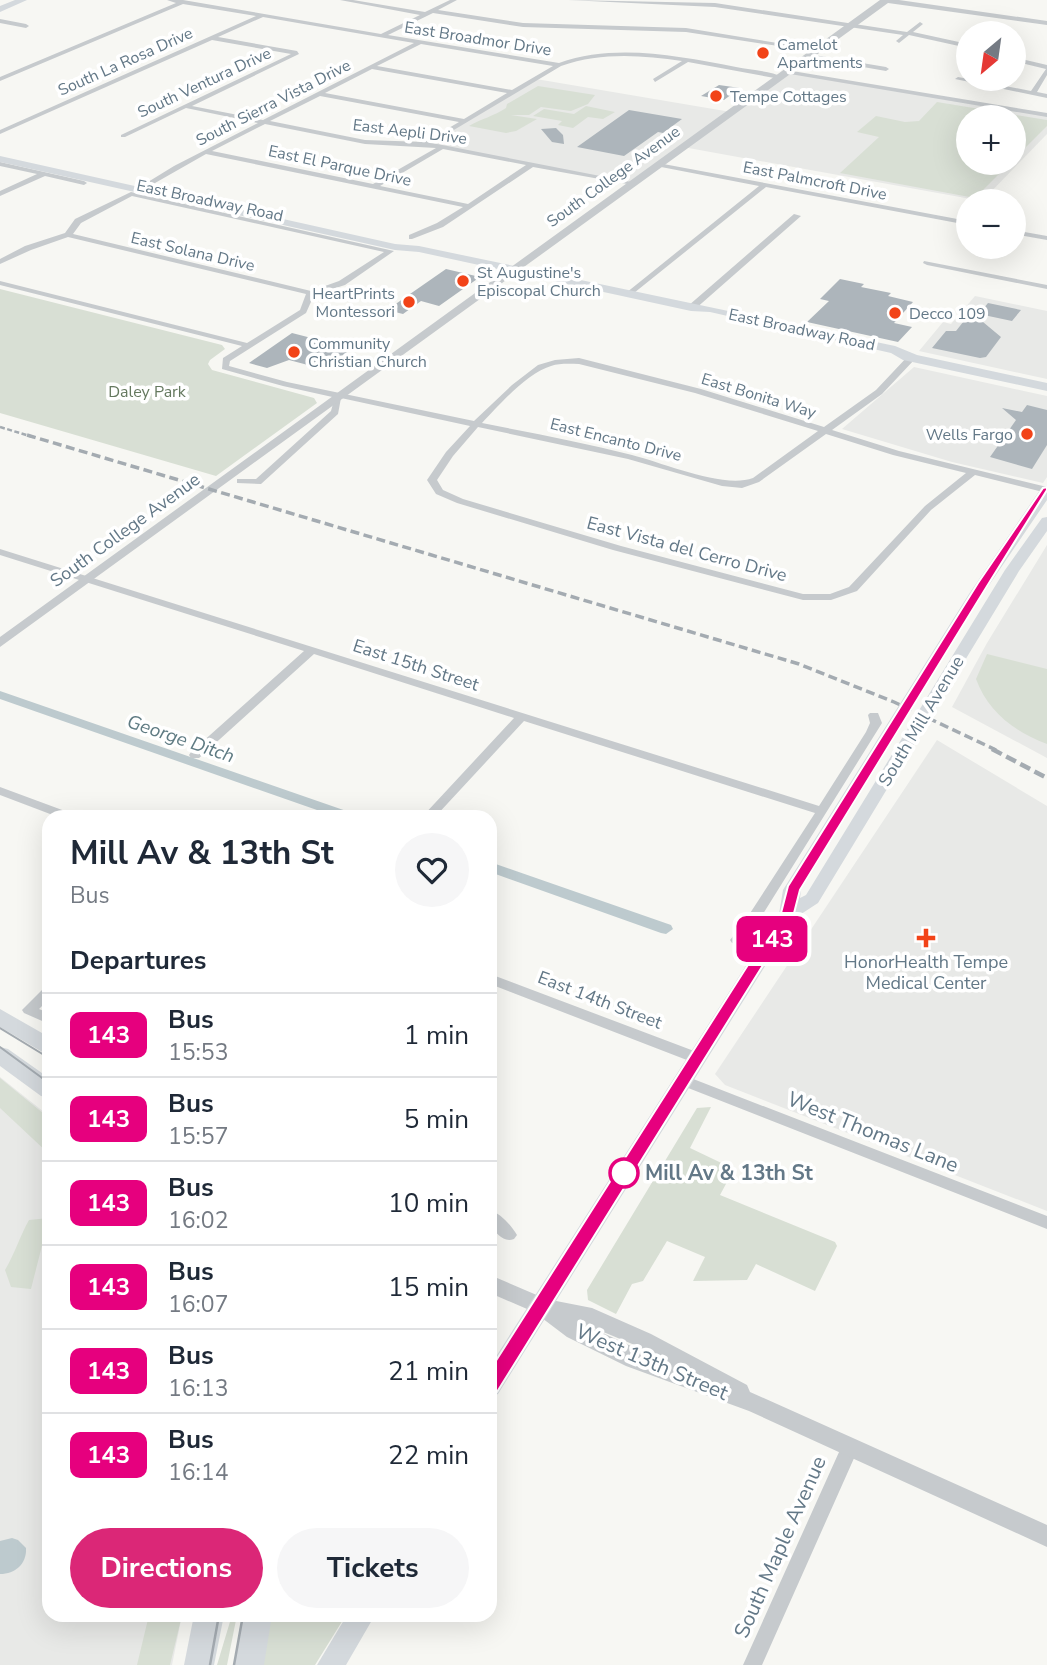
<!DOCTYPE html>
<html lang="en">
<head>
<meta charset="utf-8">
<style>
  :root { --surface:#fff; --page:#f6f6f7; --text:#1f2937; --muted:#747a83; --line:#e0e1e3; --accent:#db2777 }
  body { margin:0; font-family:"Nunito Sans",sans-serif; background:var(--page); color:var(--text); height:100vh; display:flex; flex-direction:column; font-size:26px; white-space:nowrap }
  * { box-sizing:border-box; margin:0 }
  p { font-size:23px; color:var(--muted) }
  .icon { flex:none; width:38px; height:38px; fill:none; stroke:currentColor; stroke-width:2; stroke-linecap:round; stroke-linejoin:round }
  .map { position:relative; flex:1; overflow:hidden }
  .panel { position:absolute; left:42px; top:810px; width:455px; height:812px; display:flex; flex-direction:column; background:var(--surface); border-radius:21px; box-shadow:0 7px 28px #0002 }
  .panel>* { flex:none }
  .badge { padding:0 14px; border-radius:10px; font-size:24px; line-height:46px }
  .needle { width:46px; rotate:209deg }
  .buttons { position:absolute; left:956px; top:21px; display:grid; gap:14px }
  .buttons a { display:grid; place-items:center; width:70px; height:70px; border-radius:50%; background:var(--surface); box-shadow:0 7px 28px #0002; font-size:35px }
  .map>.badge { position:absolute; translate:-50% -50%; box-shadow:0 0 0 4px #fff }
  h2 { padding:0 28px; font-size:26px; line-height:63px }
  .round { display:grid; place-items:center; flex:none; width:74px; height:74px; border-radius:37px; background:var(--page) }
  .headline { display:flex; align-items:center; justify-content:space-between; height:119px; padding:0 28px }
  h1 { font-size:33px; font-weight:700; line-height:52px }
  .button { display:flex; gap:14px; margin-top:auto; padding:14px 28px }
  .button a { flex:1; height:80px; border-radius:42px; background:var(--accent); color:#fff; font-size:28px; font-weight:700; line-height:80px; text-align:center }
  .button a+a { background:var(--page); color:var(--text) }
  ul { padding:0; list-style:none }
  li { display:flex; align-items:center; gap:21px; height:84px; padding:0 28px; border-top:2px solid var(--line) }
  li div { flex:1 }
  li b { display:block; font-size:26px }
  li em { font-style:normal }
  li .badge { min-width:77px; font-weight:700; text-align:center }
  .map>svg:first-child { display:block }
</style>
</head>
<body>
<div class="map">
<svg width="1047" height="1665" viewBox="0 0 1047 1665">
  <rect width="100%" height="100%" fill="#f7f7f3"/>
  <path fill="#e8e9e7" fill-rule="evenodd" d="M786,72l261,43v19l-65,67 -299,-54 -52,37 -205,-40 110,-65 195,33zM968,117h45v46h-45z
    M975,296l72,15v68l-128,-28 24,-29 8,2z
    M914,367l133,29v81l-4,6 -91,-21 -110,-33z
    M1047,545v213l-95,-51 35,-64z
    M937,740l110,66v405l-322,-126 -10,-11z
    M0,1077l49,39v499h133l-10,50h-172z"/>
  <path fill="#d8dfd4" d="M538,86l57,9 -7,9 -17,7 -30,-4 -12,8h-18l26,4 -21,12 -10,2 -37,-7c12,-7 25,-10 37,-18l1,-4z
    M937,102l110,18v6l-34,34v-43h-45v46h42l-35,35 -135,-25 39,-36 -22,-5 19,-16 29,6 14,-1z
    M586,106l29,6 -12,7 -15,-2 -15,11 -15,-3 4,-4 -29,-5 11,-7 30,5z
    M0,289l222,56 3,4 -15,11 -2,4 4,6 102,28 3,5 -101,73 -216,-63z
    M987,654l60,15v75c-32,-12 -59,-32 -71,-65z
    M0,1078l49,40v36l-49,-46z
    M711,1107l-21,41 44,21 -14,26 115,47 2,4 -22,45 -59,-27 -9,16 -54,1 12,-24 -38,-16 -24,40 -11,3 -16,30 -28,-14 -1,-10 110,-182z
    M49,1218l-18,71 -20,-2 -6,-17c10,-17 15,-34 24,-50z
    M149,1615h33l-12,50h-33z
    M232,1615h5l-10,50h-10z
    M270,1615h76l-31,50h-52z"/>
  <path fill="#bdcace" d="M12,1538l6,2 8,8c1,16 -11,26 -26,26v-33z"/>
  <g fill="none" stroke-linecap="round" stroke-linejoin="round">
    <path fill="#bdcace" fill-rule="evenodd" d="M0,691l355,123 2,3h-20l-337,-118z
      M490,862l181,63 2,4 -7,5 -5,-1 -171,-61z"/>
  </g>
  <path fill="#adb5bb" d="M719,85l21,3 -16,12 -23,-4z
    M629,110l53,9 -19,14 -5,-1 -34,24 -47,-9z
    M556,128l7,7 1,9 -12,-2 -11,-13z
    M446,269l34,8 -41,29 -18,-5 -18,13 -16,-4z
    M840,279l24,5 -3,3 30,6 -3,3 25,6 -19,21 18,4 -14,15 -91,-20 22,-21 -9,-2z
    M988,303l33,7 -9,11 -33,-7z
    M971,312l30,25 -15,20 -6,1 -48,-10 14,-17h10z
    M292,333l31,8 30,7 -30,21 -34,-9 -22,8 -18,-5z
    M1027,405l20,5v35l-15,24 -42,-12 26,-37 -14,-12 20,4z"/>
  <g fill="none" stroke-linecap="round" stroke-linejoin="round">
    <path fill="#c6cacd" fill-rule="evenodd" d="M167,0h16l198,34 39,-19 -80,-15h13l72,12 25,-12h7l-19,10 85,13 163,5 134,22 -3,2 -131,-20 -163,-5 -90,-14 -45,22 171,28c57,-20 118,-7 177,4 15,3 34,4 47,10l-3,2 -92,-17 -33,20 -2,-3 29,-18c-41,-6 -81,-9 -121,5l-129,77 199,39 2,1v2l-100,-18 -90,60 -31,12h-3v-4l28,-12 26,-16 -257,-53 -65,37 -6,-1 39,-24 84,-43 -72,-15 -61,29h-4v-2l170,-81 -79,-14 -212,94v-4l256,-114 -73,-12 -183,77v-4l176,-74zM263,17l151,26 -151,77 -71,-14 107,-52 -2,-3 -79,-14zM421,44l132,22 -41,24 -135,-24zM372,69l135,24 -43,26 -139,-26zM320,96l139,26 -34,20 -60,-2 -95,-19zM265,124l100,20 71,4 -63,36 -161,-33zM443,149l83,16 -58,39 -88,-18z
      M568,0l147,3 192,29 13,-10 3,2 -10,8 55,12v4l-59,-13 -10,8 -3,-2 7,-6 -188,-28z
      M0,19l26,5 3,2 -3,2 -26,-5z
      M808,54l78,13 3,2 -3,2 -80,-14z
      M1013,57l34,8v10l-10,17 10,2v4l-92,-19 3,-2 73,14 15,-22 -33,-8z
      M786,70l261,43v4l-263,-44z
      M0,162l84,19 3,2 -3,2 -39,-9 -45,20v-5l37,-17 -37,-8z
      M658,163l310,58v4l-202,-38 -137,110 -4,-2 1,-2 133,-107 -103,-20 -1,-1z
      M131,192l263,59 -49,34 -31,10 -8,18 -76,48 -1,5 58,16 187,39 38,-36 26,-20 17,-5 24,-2 122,31 123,38 52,-37 33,-35h6v4l-33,35 -50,36 67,21 148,36v6l-72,-18 -44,35 -74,81 -26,9h-28l-190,-50 -156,-47 -21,-9 -9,-14 19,-28 24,-26 -129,-28 -3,16 -77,70 -24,-1v-4h19l75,-68 3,-11 3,-2 -54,-12 -61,-17 1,-11 19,-12 -242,-61v-4l247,62 53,-33 6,-16 -238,-57 -37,13 -31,14v-5l25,-13 40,-13 10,-14zM132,196l252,56 -45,29 -28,10 -238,-57 8,-11zM579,364l116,29 123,38 -65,47c-30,11 -89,-15 -121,-23 -50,-13 -100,-22 -150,-32 17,-18 45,-50 69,-57 9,-3 19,-2 28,-2zM478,427l150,32 94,27 20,2 17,-6 67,-48 67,21 73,18 -41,33 -76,81 -19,7h-27l-182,-48 -158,-47 -20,-9 -6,-10 16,-24z
      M794,214l7,2 -107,94h-6v-4z
      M1013,230l34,6v4l-34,-6z
      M924,261l123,24v4l-120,-24 -4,-2z
      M0,549l819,257 47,-74 4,-9 -2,-8 2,-2h8l4,10 -129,207c-6,7 -11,16 -21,13l-2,-3 13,-16 72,-111 -291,-92 -89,96h-13l92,-99 -200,-64 -115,104h-8l-2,-3 2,-3 113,-101 -304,-96z
      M0,787l73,27 2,3h-17l-58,-22z
      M490,974l212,80 2,4 -2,4h-10l-202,-78z
      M49,986v13l-10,10 10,4v11l-25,-11 -2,-3 22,-22z
      M683,1075l364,141v13l-369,-145 -2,-4 2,-4z
      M490,1210c10,3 22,16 27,25l-3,4c-11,4 -17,-6 -24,-13z
      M850,1439l6,2 3,6 -97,218h-19l101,-224z"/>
    <path fill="#c6cacd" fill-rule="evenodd" d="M880,0h19l148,21v4l-159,-22 -888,644v-10z
      M490,1275l56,24 46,9 59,26 96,51 3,7 297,133v22l-298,-136 -123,-45 -59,-29 -33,-25 -44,-19zM577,1321l60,25 22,13z"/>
    <path fill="#d4d9dd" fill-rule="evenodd" d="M0,156l395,88 24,2 476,100 22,9 130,28v8l-144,-31 -12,-7 -181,-41 -19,-1 -272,-59 -24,-2 -395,-88z
      M1047,486v14l-64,94 -182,296 -1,8 6,-3 199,-325 37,-52 5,-1v14l-28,40 -201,332 -23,15 -297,476 -8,4v-32l289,-452 4,-24 186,-296 73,-107z
      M347,1615h28l-29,50h-29z"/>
    <path fill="#d4d9dd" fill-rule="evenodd" d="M15,0h12l-27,12v-6z
      M0,1009l49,28v19l-49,-29z
      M0,1047l8,2 41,29v20l-8,-2 -41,-30z
      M194,1615h30l-10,50h-30z
      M242,1615h30l-8,50h-30z"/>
    <path stroke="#a4abb1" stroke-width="2" d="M0,1028l49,30
      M0,1047l49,36"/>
    <path stroke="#a4abb1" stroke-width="2.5" d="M210,1665l9,-50
      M234,1665l9,-50"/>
    <path stroke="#a4abb1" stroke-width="2.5" stroke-dasharray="5 2.5" stroke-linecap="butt" d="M0,427l33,10"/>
    <path stroke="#a4abb1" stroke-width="3.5" stroke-dasharray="9 4.5" stroke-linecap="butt" d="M27,435l772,229 95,38 102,48"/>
    <path stroke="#a4abb1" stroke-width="4.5" stroke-dasharray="11 5" stroke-linecap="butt" d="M992,749l55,29"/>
  </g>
  <path fill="#e6007e" stroke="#fff" stroke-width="2" d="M1047,487v3l-58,93 -189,307 -7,27 -296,475 -7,3 -7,-3 -2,-5 2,-6 298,-468 7,-27 190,-303 65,-95z"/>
  <g fill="#f24318" stroke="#fff" stroke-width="2.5">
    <circle cx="763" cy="53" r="7"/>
    <circle cx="716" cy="96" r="7"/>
    <circle cx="463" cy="281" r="7"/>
    <circle cx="409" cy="302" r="7"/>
    <circle cx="895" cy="313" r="7"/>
    <circle cx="294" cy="352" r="7"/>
    <circle cx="1027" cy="434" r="7"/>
    <path d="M922.5 927.5h7v7h7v7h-7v7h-7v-7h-7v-7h7z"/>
  </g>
  <circle fill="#fff" stroke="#e6007e" stroke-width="3.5" cx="624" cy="1173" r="14"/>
  <g text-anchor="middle" stroke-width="7" stroke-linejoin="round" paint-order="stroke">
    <g font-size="16" fill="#637887" stroke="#fff">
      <text transform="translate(478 38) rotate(9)" y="6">East Broadmor Drive</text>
      <text transform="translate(125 61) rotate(-24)" y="6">South La Rosa Drive</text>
      <text transform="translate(204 82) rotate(-25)" y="6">South Ventura Drive</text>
      <text transform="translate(273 102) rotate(-27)" y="6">South Sierra Vista Drive</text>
      <text transform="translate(410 131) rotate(7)" y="6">East Aepli Drive</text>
      <text transform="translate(340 165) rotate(12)" y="6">East El Parque Drive</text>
      <text transform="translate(613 176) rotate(-36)" y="6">South College Avenue</text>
      <text transform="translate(815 180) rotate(11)" y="6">East Palmcroft Drive</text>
      <text transform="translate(210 200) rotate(12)" y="6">East Broadway Road</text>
      <text transform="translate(193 251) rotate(13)" y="6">East Solana Drive</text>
      <text transform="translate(802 329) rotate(12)" y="6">East Broadway Road</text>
      <text transform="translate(759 395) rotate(17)" y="6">East Bonita Way</text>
      <text transform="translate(616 439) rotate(14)" y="6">East Encanto Drive</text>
    </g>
    <g font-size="16" fill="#637887" stroke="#fff" text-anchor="start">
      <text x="777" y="50">Camelot<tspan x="777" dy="18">Apartments</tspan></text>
      <text x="730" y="102">Tempe Cottages</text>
      <text x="477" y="278">St Augustine's<tspan x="477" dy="18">Episcopal Church</tspan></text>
      <text x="395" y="299" text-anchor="end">HeartPrints<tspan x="395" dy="18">Montessori</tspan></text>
      <text x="909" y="319">Decco 109</text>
      <text x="308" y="349">Community<tspan x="308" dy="18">Christian Church</tspan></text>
      <text x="1013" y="440" text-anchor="end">Wells Fargo</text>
    </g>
    <g font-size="16" fill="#65795f" stroke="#fff">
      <text x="147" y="397">Daley Park</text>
    </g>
    <g font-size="18" fill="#637887" stroke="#fff">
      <text transform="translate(125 530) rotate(-36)" y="6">South College Avenue</text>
      <text transform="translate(687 549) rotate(15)" y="6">East Vista del Cerro Drive</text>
      <text transform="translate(416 665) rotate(18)" y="6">East 15th Street</text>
      <text transform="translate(921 721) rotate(-59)" y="6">South Mill Avenue</text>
      <text transform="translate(600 1000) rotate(21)" y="6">East 14th Street</text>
    </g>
    <g font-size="18" fill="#637887" stroke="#fff">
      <text x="926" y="968">HonorHealth Tempe<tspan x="926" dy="21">Medical Center</tspan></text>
    </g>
    <g font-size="19" font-style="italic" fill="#5f7b83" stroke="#fff">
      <text transform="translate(181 738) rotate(19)" y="7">George Ditch</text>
    </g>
    <g font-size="21" fill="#637887" stroke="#fff">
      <text transform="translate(873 1132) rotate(22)" y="7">West Thomas Lane</text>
      <text transform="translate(652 1362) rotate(23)" y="7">West 13th Street</text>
      <text transform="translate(780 1547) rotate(-66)" y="7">South Maple Avenue</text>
    </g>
    <g font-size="21" font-weight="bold" fill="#637887" stroke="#fff" text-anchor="start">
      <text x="645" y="1180">Mill Av &amp; 13th St</text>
    </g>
  </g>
</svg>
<div class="buttons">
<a><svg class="needle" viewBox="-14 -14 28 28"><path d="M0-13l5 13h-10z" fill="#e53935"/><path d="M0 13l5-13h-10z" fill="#747a83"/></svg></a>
<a>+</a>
<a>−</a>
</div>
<b class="badge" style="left:772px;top:939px;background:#e6007e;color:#fff">143</b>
<section class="panel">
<div class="headline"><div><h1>Mill Av &amp; 13th St</h1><p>Bus</p></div><a class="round"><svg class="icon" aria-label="heart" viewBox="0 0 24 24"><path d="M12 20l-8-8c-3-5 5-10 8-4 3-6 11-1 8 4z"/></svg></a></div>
<h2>Departures</h2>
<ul>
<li><span class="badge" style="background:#e6007e;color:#fff">143</span><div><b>Bus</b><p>15:53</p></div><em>1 min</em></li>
<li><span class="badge" style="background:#e6007e;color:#fff">143</span><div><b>Bus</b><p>15:57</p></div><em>5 min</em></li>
<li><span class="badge" style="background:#e6007e;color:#fff">143</span><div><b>Bus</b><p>16:02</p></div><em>10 min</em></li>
<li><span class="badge" style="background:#e6007e;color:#fff">143</span><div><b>Bus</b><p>16:07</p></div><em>15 min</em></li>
<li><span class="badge" style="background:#e6007e;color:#fff">143</span><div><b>Bus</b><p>16:13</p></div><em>21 min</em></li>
<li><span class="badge" style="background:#e6007e;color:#fff">143</span><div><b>Bus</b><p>16:14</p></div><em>22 min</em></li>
</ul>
<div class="button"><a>Directions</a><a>Tickets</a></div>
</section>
</div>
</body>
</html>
